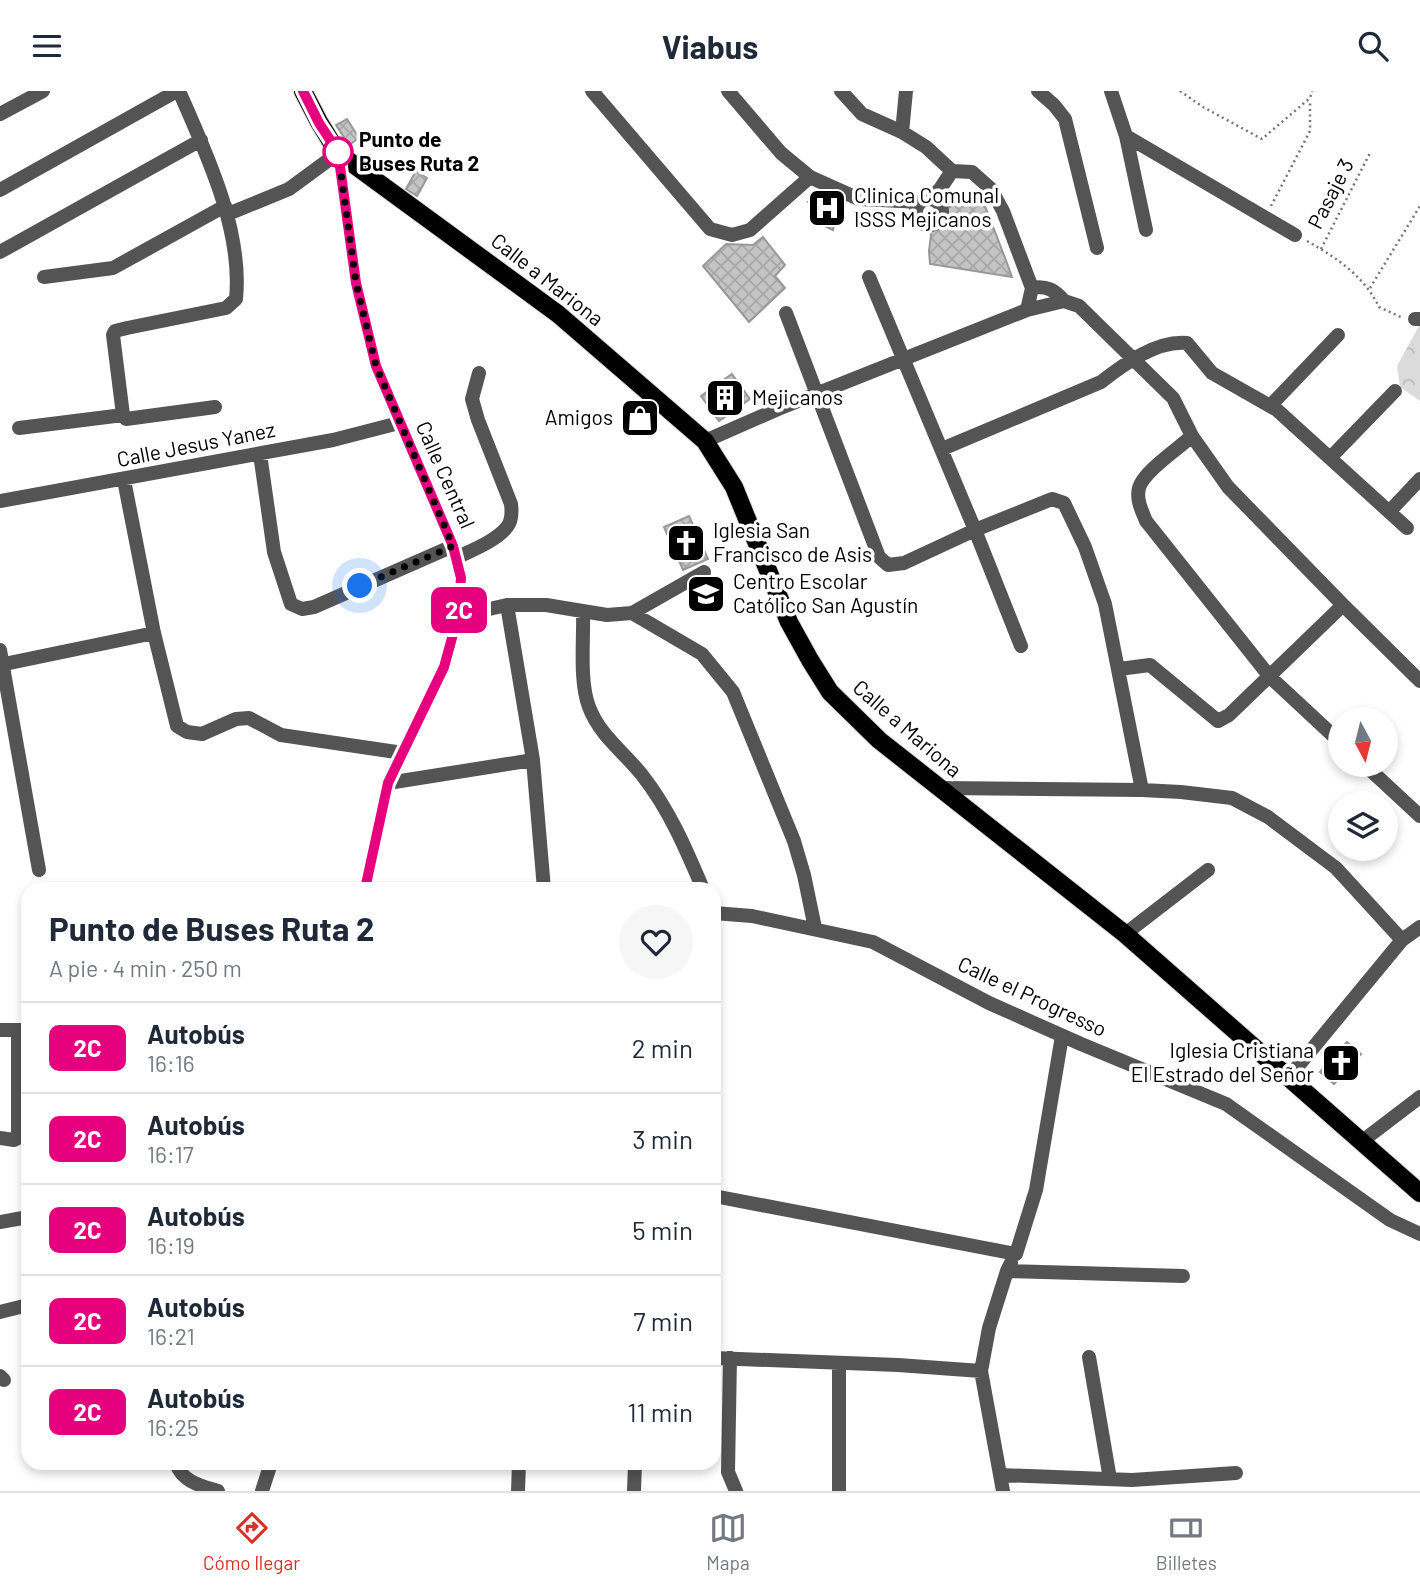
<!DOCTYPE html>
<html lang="es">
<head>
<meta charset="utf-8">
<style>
  :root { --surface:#fff; --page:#f6f6f7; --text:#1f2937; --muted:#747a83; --line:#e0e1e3; --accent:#d93025 }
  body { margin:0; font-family:Barlow,sans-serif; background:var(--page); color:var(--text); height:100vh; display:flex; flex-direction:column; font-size:26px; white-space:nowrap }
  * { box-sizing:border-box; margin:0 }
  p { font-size:23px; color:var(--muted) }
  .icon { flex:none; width:38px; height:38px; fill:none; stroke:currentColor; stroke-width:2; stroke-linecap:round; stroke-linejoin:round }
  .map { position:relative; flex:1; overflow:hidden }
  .panel { position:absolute; left:21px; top:791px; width:700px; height:588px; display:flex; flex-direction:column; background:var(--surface); border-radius:21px; box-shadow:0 4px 10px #0003 }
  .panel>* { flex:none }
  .badge { padding:0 14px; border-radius:10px; font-size:24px; line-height:46px }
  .needle { width:46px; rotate:173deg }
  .controls { position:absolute; left:1328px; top:616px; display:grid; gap:14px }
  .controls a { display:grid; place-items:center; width:70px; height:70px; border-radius:50%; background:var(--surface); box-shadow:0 4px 10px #0003; font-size:35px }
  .you { position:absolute; width:35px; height:35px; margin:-18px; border:5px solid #fff; border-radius:50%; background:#1a73e8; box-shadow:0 0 0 10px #1a73e833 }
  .map>.badge { position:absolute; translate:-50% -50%; box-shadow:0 0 0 4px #fff }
  .round { display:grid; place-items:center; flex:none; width:74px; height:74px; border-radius:37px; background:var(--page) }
  .summary { display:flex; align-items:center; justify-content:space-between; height:119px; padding:0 28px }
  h1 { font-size:33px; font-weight:700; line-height:52px }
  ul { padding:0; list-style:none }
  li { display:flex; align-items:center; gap:21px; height:91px; padding:0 28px; border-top:2px solid var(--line) }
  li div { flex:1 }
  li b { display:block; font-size:26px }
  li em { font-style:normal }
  li .badge { min-width:77px; font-weight:700; text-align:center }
  header { display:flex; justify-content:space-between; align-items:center; height:91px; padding:0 28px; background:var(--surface); font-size:32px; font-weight:700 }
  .tab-bar { display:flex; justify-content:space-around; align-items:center; height:98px; border-top:2px solid var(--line); background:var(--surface); font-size:19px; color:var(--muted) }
  .tab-bar a { display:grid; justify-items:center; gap:4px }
  .tab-bar .current { color:var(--accent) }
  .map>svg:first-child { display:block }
</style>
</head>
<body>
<header><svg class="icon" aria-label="menu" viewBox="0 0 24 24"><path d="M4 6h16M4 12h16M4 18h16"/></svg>Viabus<svg class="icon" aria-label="search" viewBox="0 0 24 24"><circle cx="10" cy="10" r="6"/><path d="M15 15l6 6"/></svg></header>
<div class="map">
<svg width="1420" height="1400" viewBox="0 0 1420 1400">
  <defs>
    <pattern id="forest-crowns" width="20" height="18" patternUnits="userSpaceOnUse" patternTransform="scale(1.75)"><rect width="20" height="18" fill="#dbdbdb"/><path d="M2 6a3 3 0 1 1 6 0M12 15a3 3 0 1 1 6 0" fill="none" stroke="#bababa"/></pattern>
    <pattern id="building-cross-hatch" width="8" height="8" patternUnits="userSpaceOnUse" patternTransform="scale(1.75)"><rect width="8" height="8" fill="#c4c4c4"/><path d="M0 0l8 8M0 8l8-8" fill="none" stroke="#a7a7a7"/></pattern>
  </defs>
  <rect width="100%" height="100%" fill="#fff"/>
  <path fill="url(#forest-crowns)" d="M1420,233v77l-20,-14 -3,-21z"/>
  <path fill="url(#building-cross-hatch)" stroke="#989898" stroke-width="2" d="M347,28l12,19 -10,7 -13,-20z
    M416,80l11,7 -10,18 -11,-7z
    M821,102l19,9 -7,28 -15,-7 5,-9 -15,-12z
    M982,107l25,65 5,14 -82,-13 -1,-13 3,-24 17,-20z
    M763,146l22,28 -10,11 10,12 -36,34 -46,-56 23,-22 27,1z
    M732,283l18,25 -31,22 -18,-25z
    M689,425l19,43 -25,11 -19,-43z
    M1347,951l14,12 -27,30 -14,-12z"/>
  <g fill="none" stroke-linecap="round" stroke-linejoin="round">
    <defs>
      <path id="major" d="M303,0l16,31 19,31 220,161 147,127 29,46 55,135 21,38 20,32 49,48 246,194 295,259"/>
    </defs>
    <use href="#major" stroke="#dbdbdb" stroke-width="20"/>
    <path stroke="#767676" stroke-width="2.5" stroke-dasharray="2 3.5" stroke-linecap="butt" d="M1180,0l23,16 59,32 48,-41 2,-7
      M1271,115l39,-75v-31
      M1307,150c30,17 57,35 72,66l24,11
      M1321,158l49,-96
      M1370,197l50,-82"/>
    <path stroke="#545454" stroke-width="14" d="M179,0c27,62 64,139 57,208l-10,9 -99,20 -12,3 -2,4 10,80 3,4 89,-12
      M592,0l118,138 22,6 18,-5 60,-53
      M728,0l53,62 29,24 49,22 62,3
      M841,0l21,23 40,18 24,15 26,24 20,1 19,17 12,22 29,77 -5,22
      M1038,0l16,14 11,14 32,129
      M1111,0l15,45 169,99
      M0,23l43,-23
      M902,41l4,-41
      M1126,45l20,94
      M0,99l177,-99
      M930,108l10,-10 12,-18
      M916 121a13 13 0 1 1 26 0a13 13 0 1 1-26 0Z
      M228,123l61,-25 49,-36 18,130 20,83 77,180 8,32 -3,38 -14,51 -56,116 -23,106
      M0,161l201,-112
      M44,186l69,-9 112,-62
      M869,186l106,253 46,116
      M1032,197c14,-3 23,2 32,13
      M786,222l93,244 9,8 16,-2 71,-33 77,-31 12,4 21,44 20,57 37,186
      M1415,228h5
      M1271,314l67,-70
      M19,337l104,-13
      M1192,345c-13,12 -49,36 -53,52 -3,12 3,23 7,33l124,156 70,65
      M705,350l73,-32 249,-99 37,-9 15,5 94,92 19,38 36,51 115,118 77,76
      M942,358l159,-67c23,-18 56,-42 86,-39l25,30 65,37 130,118
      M260,363l14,98 17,52 11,5 12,-2 139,-61
      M1330,367l65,-67
      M124,389l30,153 23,93 10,6 15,2 34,-15 13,-1 32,17 122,18
      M0,410l333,-61 66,-17
      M1389,421l31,-33
      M456,467c16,-8 40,-17 51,-31 5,-6 5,-15 4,-23l-33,-84 -6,-21 7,-26
      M583,520c1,28 -4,70 6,96 11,29 35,45 53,68 27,34 44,74 61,114
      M632,522l70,41 31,38 61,149 10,34 11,53
      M458,525l49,-11h39l61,10 25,-2 72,-41
      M0,559l39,220
      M0,574l154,-32
      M1119,578l31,-4 68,56 11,-6 114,-110
      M533,669l11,129
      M1365,674l55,51
      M388,692l145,-23 -26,-155
      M941,697l201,2 39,2 51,6 36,19 68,51 66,72
      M714,822l38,3 121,26 116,61 92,41 145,60 164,116 30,14
      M1125,843l83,-64
      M0,939h28
      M1289,986l113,-137 18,-13
      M0,1047l14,2 4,-2v-108
      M1361,1051l59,-45
      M714,1105l302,58 20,-64 26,-154
      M0,1131l28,-5
      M1011,1172l-4,8 176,5
      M0,1221l28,-7
      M1089,1266l21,122
      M714,1267l184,7 83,6 8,-43 18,-57
      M730,1267l-2,114 8,19
      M981,1280l22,120
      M0,1285l4,4
      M176,1372c6,19 25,23 42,28
      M1000,1384l132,5 104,-7
      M262,1400l9,-28
      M518,1400l1,-28
      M634,1400l1,-28
      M839,1400v-128"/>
    <use href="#major" stroke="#000" stroke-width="18"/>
  </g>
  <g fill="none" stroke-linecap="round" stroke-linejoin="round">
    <defs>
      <path id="line" d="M303,0l16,32 19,29 18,131 20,83 77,180 8,32 -3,38 -14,51 -56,116 -23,106"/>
    </defs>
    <use href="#line" stroke="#fff" stroke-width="16"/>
    <use href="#line" stroke="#e6007e" stroke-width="10"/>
    <path stroke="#000" stroke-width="7" stroke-dasharray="0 12.6" d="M338,61l18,131 20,83 77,180 -93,40"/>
  </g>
  <defs>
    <symbol id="hospital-square" viewBox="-11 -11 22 22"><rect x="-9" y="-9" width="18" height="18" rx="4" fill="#000" stroke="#fff"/><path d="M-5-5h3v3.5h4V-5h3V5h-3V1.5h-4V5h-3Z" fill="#fff"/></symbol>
    <symbol id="building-square" viewBox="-11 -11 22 22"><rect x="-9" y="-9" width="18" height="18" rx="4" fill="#000" stroke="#fff"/><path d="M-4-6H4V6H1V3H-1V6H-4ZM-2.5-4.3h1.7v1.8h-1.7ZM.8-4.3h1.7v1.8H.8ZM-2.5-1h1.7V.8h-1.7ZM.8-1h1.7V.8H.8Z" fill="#fff"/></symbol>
    <symbol id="shop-square" viewBox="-11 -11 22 22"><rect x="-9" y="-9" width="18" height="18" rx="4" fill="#000" stroke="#fff"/><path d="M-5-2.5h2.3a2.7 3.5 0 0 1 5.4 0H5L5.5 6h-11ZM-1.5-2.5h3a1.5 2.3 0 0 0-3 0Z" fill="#fff"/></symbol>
    <symbol id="church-square" viewBox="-11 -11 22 22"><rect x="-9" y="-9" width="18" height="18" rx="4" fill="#000" stroke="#fff"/><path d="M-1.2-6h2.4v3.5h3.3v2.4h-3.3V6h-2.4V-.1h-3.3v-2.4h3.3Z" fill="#fff"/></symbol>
    <symbol id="school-square" viewBox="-11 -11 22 22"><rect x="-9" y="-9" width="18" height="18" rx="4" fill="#000" stroke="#fff"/><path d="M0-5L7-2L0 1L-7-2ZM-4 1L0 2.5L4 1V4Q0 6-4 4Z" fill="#fff"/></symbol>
  </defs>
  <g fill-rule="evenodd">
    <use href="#hospital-square" x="805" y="95" width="44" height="44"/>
    <use href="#building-square" x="703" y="285" width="44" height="44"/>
    <use href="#shop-square" x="618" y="305" width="44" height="44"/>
    <use href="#church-square" x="664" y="430" width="44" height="44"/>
    <use href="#school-square" x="684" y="481" width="44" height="44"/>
    <use href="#church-square" x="1319" y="950" width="44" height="44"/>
  </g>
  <circle fill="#fff" stroke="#e6007e" stroke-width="3.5" cx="338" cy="61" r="14"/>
  <g text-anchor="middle" stroke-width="7" stroke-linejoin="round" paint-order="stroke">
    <g font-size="21" font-weight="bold" fill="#000" stroke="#fff" text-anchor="start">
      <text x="359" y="56">Punto de<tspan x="359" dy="24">Buses Ruta 2</tspan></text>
    </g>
    <g font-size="21" fill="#000" stroke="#fff">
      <text transform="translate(1331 103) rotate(-63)" y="7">Pasaje 3</text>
      <text transform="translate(547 189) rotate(38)" y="7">Calle a Mariona</text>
      <text transform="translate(196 354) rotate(-11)" y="7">Calle Jesus Yanez</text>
      <text transform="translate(445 384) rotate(66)" y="7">Calle Central</text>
      <text transform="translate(907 638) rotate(41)" y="7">Calle a Mariona</text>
      <text transform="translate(1032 906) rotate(25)" y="7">Calle el Progresso</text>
    </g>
    <g font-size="21" fill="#000" stroke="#fff" text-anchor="start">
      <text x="854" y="112">Clinica Comunal<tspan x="854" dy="24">ISSS Mejicanos</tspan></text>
      <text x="752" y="314">Mejicanos</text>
      <text x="613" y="334" text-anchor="end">Amigos</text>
      <text x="713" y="447">Iglesia San<tspan x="713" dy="24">Francisco de Asis</tspan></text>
      <text x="733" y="498">Centro Escolar<tspan x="733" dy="24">Católico San Agustín</tspan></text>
      <text x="1314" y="967" text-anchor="end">Iglesia Cristiana<tspan x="1314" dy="24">El Estrado del Señor</tspan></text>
    </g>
  </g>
</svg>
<div class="controls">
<a><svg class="needle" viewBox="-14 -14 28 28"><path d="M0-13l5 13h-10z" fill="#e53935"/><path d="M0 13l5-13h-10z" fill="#747a83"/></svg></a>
<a><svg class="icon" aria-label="layers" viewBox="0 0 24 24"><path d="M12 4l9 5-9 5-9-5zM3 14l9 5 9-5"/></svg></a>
</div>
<div class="you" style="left:360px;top:495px"></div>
<b class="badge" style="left:459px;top:519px;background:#e6007e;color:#fff">2C</b>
<section class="panel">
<div class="summary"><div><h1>Punto de Buses Ruta 2</h1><p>A pie · 4 min · 250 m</p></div><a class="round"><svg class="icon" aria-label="heart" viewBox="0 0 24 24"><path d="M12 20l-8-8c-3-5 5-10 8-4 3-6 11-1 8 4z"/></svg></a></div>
<ul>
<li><span class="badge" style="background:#e6007e;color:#fff">2C</span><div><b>Autobús</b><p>16:16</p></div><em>2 min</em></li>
<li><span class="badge" style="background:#e6007e;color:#fff">2C</span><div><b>Autobús</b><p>16:17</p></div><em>3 min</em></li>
<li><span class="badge" style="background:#e6007e;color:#fff">2C</span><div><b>Autobús</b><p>16:19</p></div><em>5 min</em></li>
<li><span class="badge" style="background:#e6007e;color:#fff">2C</span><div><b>Autobús</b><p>16:21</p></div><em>7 min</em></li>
<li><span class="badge" style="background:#e6007e;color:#fff">2C</span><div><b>Autobús</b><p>16:25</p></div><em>11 min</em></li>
</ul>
</section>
</div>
<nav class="tab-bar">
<a class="current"><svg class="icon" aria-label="directions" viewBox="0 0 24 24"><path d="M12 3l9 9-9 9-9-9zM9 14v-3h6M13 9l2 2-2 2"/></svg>Cómo llegar</a>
<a><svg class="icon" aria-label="map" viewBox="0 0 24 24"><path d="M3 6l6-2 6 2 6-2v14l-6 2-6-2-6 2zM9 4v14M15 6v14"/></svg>Mapa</a>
<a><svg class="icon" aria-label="tickets" viewBox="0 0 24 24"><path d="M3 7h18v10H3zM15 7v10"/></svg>Billetes</a>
</nav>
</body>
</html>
